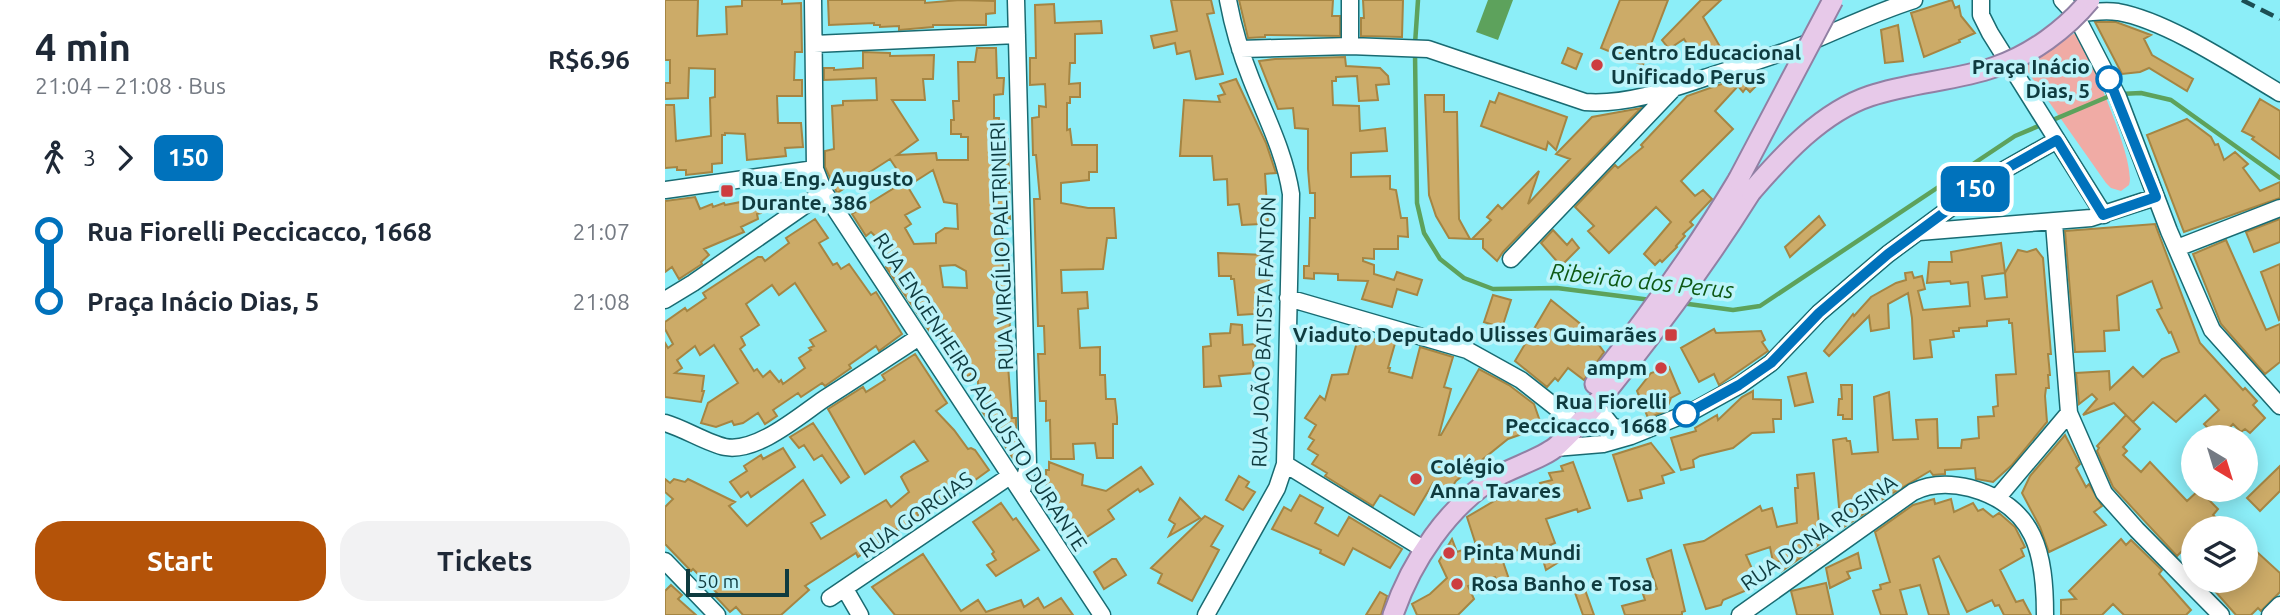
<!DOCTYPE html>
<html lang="en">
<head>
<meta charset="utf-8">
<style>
  :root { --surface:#fff; --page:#f2f2f3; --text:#1f2937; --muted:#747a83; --accent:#b45309 }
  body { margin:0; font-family:Ubuntu,sans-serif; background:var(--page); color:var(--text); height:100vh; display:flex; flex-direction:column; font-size:26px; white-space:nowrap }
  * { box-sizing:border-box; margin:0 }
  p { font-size:23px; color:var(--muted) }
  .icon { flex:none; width:38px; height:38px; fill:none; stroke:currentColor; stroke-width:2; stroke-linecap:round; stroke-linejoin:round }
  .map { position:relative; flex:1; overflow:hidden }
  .drawer { display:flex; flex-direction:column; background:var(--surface); width:665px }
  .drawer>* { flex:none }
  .badge { padding:0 14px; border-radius:10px; font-size:24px; line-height:46px }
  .needle { width:46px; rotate:142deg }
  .controls { position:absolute; left:1516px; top:425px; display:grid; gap:14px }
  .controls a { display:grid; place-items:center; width:77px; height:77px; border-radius:50%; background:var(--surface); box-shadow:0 4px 18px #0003; font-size:35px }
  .scale { position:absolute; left:21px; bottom:18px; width:103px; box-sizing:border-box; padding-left:7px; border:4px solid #0f3b3f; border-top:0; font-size:19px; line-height:24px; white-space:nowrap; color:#0f3b3f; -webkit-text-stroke:5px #bdf4fa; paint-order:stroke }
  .map>.badge { position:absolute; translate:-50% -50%; box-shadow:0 0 0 4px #fff }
  .legs { display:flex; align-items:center; gap:10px; height:77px; padding:0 35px; font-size:23px }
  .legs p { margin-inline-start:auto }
  .head { display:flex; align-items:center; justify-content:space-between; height:119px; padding:0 35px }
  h1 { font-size:38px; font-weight:700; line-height:52px }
  .primary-button { display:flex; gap:14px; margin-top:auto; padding:14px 35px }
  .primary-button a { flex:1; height:80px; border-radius:28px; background:var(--accent); color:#fff; font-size:28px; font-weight:700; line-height:80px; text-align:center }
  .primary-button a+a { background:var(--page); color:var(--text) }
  ul { padding:0 35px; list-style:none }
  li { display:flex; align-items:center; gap:24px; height:70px; font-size:26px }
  li i { display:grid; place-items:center; width:10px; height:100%; margin:0 9px; background:currentColor }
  li i::after { content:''; width:18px; height:18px; margin:-9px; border:5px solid; border-radius:50%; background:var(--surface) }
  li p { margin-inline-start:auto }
  li:first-child i { background:linear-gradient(#0000 50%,currentColor 0) }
  li:last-child i { background:linear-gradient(currentColor 50%,#0000 0) }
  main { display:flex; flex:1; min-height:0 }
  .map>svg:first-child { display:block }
</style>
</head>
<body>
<main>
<section class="drawer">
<div class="head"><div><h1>4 min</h1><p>21:04 – 21:08 · Bus</p></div><b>R$6.96</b></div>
<div class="legs"><svg class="icon" aria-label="walk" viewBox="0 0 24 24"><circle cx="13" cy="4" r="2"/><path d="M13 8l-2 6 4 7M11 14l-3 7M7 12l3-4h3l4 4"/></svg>3<svg class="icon" aria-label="forward" viewBox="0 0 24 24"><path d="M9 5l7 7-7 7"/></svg><b class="badge" style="background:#0072bc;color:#fff">150</b></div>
<ul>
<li><i style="color:#0072bc"></i><b>Rua Fiorelli Peccicacco, 1668</b><p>21:07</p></li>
<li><i style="color:#0072bc"></i><b>Praça Inácio Dias, 5</b><p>21:08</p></li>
</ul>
<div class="primary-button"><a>Start</a><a>Tickets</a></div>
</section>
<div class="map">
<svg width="1615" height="615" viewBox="0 0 1615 615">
  <rect width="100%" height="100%" fill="#8ceef8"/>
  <path fill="#f0aba5" d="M1413,31c11,28 59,130 51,154l-8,6 -10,-3 -5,-5 -83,-118z"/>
  <path fill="#5da25c" d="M823,0h25l-15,40 -22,-8z"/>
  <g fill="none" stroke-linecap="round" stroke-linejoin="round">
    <path stroke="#5da25c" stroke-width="4.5" d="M750,44l3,-44
      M750,53l2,150 7,30 16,26 24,19 29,11 64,-1 94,12
      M1455,94l21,-1 30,7 109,78
      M1016,303l52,7 27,-4 255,-170 97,-41"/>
  </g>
  <path fill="#ccab68" stroke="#a58543" stroke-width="2" fill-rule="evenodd" d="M0,0h33l-1,36 30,-2 -1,-27 16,-1v-6h40v4l19,-1 1,49h-7l-1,28h8v16h-25l1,27h23l2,24 -18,1 1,8 -39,4 -2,-26 -20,-1v2h-3v28l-10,1v8l-26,3v-5h-9v-3l-12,1v-63h9l2,36 35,-5 -1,-38 5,-1v-28l-26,-1 -1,30 -23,1v-16h5v-23h-5z
    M163,0h97v3l35,-3 35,1v12l-9,1v11h-53v2l-34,3v-4l-19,1v-2h-6v-2l-45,2z
    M506,0h40l3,13 -7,1 16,60 -27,5 -6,-28 -13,3 -2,-11 -21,5 -3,-12 26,-5z
    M574,0h94l-1,16h8v20l-75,-1v2l-17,1z
    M698,0h40l-1,37 -41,-1v-18h3z
    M955,0h48l-25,65 -42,-17z
    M1036,0h20l-18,17 20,35 -18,10 -6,-11 -6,3 -9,-15 -15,10 -7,-9z
    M1287,0l3,8 4,-2 2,10 14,17 -16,7 1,2 -36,15 -13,-44z
    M389,4l1,19 46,-2 1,12 -27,1v29h-5l-1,21 11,-1v14h-10v6h-3v27l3,-1 2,16h25v27h-8v8l-28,3v20l27,5h26l2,30h-9l-4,31 -42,1 1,23 25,-1 1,16 -10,1 2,39 20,-1v28h5l1,24h9l2,18v7h-4v34h-16l-2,-15 -22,1 1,15h-23l-1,-39 -4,1v-20h-6l-2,-47h7l-1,-28h-6l-4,-127h6l-4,-44h-3l-1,-37 7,-1v-11l7,1 -1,-23 -15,1v-27h6l-1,-53z
    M1430,22h21l35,13 -7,4 8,16 41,24 -6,12 -38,-23 -9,4 -18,2z
    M1233,25l5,36 -18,2 -4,-33z
    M312,48h19l1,30h7l-1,16 -9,1v23h5l1,21h8l2,80h-7l-1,36 2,28 5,-1 1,57v13h-3l5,66h4v45l-38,-58v-35l-12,7 -12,-17 4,-3 -13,-19h-11l-48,-71 7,-5 -16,-24 -6,-6 -5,4 -14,-22 42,-26 -2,-2 11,-7 17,28 -15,8 6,9 -6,4 9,16 22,-1v-9l9,-6 13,1 -1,-25 -13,-2 -11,-32 -25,16 -18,-27 -53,34 -12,-26v-16l9,-2 -2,-43 11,-1v-4l34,-1 -1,-22 -52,2v-12h10v2l29,-2v-16l27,1v3l44,-1 -1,24h-10l2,21h-33l26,40 -21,15 39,-2 1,7h31v-23h-7v-3h-10v-14h3l-1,-19h6l-1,-39h17zM290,265l11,6 1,17 -24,-1 -3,-21z
    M903,48l14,6 -6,15 -14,-6z
    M680,57l1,9 34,2 8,8 1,8 -13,1 2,15 -19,1 -2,-25 -21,1v4h-4l1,24 26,1 1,25 25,-3 2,23 -36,2v24l39,-1v13l6,1 5,28h6l1,19 -10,-1v13h-24v10l-11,-1v3l11,4v9l20,6 3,-8 25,8 -5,15 -20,-6 -5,18 -30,-8 6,-18 -30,-1v-6l-24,-1v6l-10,-1v-12h5l1,-48h5v-25h-5l-2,-24v-40l-13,-1 -2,-20 -15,1 -19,-48 16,-2z
    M1085,74l8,10 -8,8 -4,-4 -3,4 -5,-6 -23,25 18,18 -52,52 14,15 8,-6 9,9 -22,23 3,3 -10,9 2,2 -9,10 1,1 -15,15 -2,-2 -5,5 -11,-11 27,-32 -15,-15 -47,46 -21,-22 6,-5 -19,-19 40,-42 3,3 25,-21 -2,-2 46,-49z
    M571,79l30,64 10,30 -11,1 3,48 -7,2 -19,1 -3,-21 -11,1 -1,-26 -13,1 -2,-24h-32l4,-56 36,2 -2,-6 7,-2 -5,-10z
    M834,93l68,24 -11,33 -8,-8 -2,8 -65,-24 9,-25 5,2z
    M760,95h19v17h13l2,107 11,20 -21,-1 -13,-22 -7,-21z
    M1595,99l20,12v48l-28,-20 2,-2 -12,-6z
    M976,108l-138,144 -6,9 -14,-13v-9h-11l19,-19 -4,-3 11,-12 4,4 37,-38 -11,33 42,-45 -14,-5 36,-37z
    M1522,119l24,18 4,8 3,-1 6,16 11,-8 13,12 -5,4 17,23 20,-9v16l-96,34 -37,-97z
    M30,197l5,12 12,-5 1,3 11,-4 1,2 26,-5 2,4 5,-1 3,10 -4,1 1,5 -17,8 3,5 -40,17 5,6 -8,7 1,2 -23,15 -7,-12 -7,5v-71z
    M1154,216l6,9 -35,32 -5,-10z
    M150,219l13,19 -9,5 14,22 4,-2 4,6 8,-5 22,31 5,-3 26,42 -23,17 -3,-5 -27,19 2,3 -26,18 -3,-3 -21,14 -3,-4 -25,17 4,6 -12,8 -7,-11 -15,10 -9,2 -2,-4 -16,6 -15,-4 7,-20 30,-20 -24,-38 -14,10 -5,-9 -18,14 5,8 -7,5 29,3 -2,15h2l-3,11 -36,-5v-54l3,5 5,-4 -8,-15v-7l20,-14 2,3 19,-13 -3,-5 55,-36h4l3,4 24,-18 -3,-5zM130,283l31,48 -16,9 4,6 -5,2 2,2 -12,8 6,10 -22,16 -2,-4 -2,2 -9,-11 -7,6 -6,-8 -3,2 -14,-22 5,-4 -4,-8 18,-12 -13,-21 26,-19 7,10z
    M1615,219v23l-26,10 -8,-20z
    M1490,224l45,119 43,47 2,-2 12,13 -4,4 12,13 -15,15 -5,-4 -4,3 -8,-8 -13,14h-3l-13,-14 15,-14 -14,-15 -29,27 -23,-20 -20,20 -19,-19 -31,12 14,-16 -5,-5 -13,10 -3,-31 33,-2 1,18 23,-22 10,10 19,-18 17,-7 -8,-20 -2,1 -12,-23 5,-2 -10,-27 -35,15 2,34 -15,1 1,20 -30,1 -10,-121z
    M888,230l14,15 5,-6 7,9 -18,18 -20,-23z
    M1561,240l40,90 14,-6v38l-15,12 -44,-50 -28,-70z
    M1336,243l4,30 13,-23 9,2 9,-3 7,9 8,96h-3l2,21h-2l1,13h-3l-1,8 2,26 -35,43 -19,17 -17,-3 -1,-11 -30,2v4l-12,1 -3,-4 -52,31h-13l3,9 -27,18 -8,-89 13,-2 1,3h3l2,13 26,-2 -4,-55 15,-5 4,48 25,-1 -2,-19 21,-1 1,29h23l1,-8 17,-2 -1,-21 16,-1 -1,-9 5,-1 -2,-31 20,-1 -4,-51h-3v-4l-22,2v5l-28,2v3h-6l1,6 -24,3 2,17 -18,2 -2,-41 -4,-25 -20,11 1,24 -18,3 -2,-15 -40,40 -5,-5 29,-37 1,2 17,-19 25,-14 10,-3 -1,-7 7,-1 2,6 8,-2 3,13 -7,2 5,19 47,-4 -2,-24 -17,2 -1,-3 -23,2 2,-21h23l-1,-10zM1340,273l2,24 -22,2 -3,-23z
    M553,253l47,2v6h3l-1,18h2l1,13h-2l1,21 -31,2 -4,-36h-3v-3h-12z
    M1615,264v55l-1,1 -18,-48z
    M828,295l18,5 -9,28 -18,-6z
    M886,300l37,30 16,22 -20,28 -16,-12 -10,13 -3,-3 -8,9 -32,-26z
    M566,324l11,1 1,20 12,-1 2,17h-4l1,12 -35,3 2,10 -17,1 -1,-40 8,-1 -1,-12 20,-1z
    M1049,329l2,4 45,-2 4,9 -3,2 6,9 -49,34 -5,-11 -15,8 -18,-34z
    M694,335l21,6 1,-5 15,4 -8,28h2l-1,4 23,6 8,-31 33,10 -9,30 7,2 -12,46h2l38,-66 30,16 25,19 8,23 -34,12 -52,42 -6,9 -17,-7 -19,32 -34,-20 -7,11 -48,-30 2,-3 -15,-9 6,-9 -10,-6 6,-9 -5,-3 7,-12 -11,-7 15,-22 5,4 7,-25 16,-1z
    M250,354l32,49 -11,8 18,19 14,19 3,-1 4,2 14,20 -29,21 -43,22 2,4 -20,13 -1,-2 -40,29 -2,-4 -51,33 4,4 -28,25h-38l-7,-8 -6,5 -14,-15 3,-2 -26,-26 -2,2 -26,-27v-37l8,-8 -8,-7v-13l5,4 4,-4 11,3 3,-3 47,23 -6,4 18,20 56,-46 22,35 -14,8 10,16 65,-39 5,7 18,-15 -8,-15 3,-3 24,-13 -14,-20 -49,33 -37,-65 35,-22 3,5 19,-12 -3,-5z
    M1004,367l11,26 -9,5 -5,13 -18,7 -11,-27 14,-18z
    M1141,373l7,29 -18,4 -7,-29z
    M1176,385h11v34h-9v-4h-5l1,-16h3z
    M1088,391v8l28,1v19h-8l1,13 -22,1 -19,15 -33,8 -7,4 1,7 -13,3 -10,-32 25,-7 -1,-3 22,-13 1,5 24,-23z
    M1461,415l14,14 -17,18 4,4 -4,4 18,17 9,-10 37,39 12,-11 19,19 -5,6 15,13h-35v36l-12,-12 -4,4 -64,-69 -16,-36 2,-3 -2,-2z
    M148,423l36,54 -8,6 -19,-28 -8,5 -10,-15 -5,3 -9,-11z
    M1400,435l15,29 -4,4 10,19 3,-3 13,22 -8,6 12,13 -57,27 -9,-25 -18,-34 8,-17z
    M986,443l23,29 -12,4 2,7 -24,7 2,8 -14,3 -15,-46z
    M118,448l12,19 -44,30 -3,-5 -7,5 -11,-15 17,-11 -3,-5 17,-11 2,4z
    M384,462l34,13 -1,10 24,6 35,-24 12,17 -13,8 -2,-3 -30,21 6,9 -32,21 -15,-23 -5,3 -4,-5 -2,2 -9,-12 -1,-35h3z
    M908,462l17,46 -12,4 -1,-3 -31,10 9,24 -5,2 9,17 -13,8 -8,-27 -37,13 9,26 -10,6 -5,-11 -27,9 6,13 -16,16h-41l-5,-11 18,-10 17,-16 -8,-17 13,-22 5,13 19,-7 -9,-28 34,-20 17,-6 1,5 23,-8 -2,-5 12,-3 -3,-7 14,-2 -2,-5z
    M1615,466v25l-20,20 -13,-13z
    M1149,473l5,52h7l1,14 -45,32 -1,-10 -8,1 -3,-15 -24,8 13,30 -36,15 -2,5 -15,4 -22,-64 20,-4 56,-35 2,5 10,-3 5,19 20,-4 -2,-35h3l-1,-13z
    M574,476l10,6 -3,5 9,5 -12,18 -17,-10z
    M635,495l23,13 -8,15 23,13 11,-19 53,32 -12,19 -37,-20 -9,17 -24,-12 1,-3 -49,-21 12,-22 7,4z
    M515,498l20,20 -31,18 6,-12 -6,-4z
    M1269,499l1,5 16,-5 3,13 19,-9 5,8 5,-2 10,8 6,-4 16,14 10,20 -4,2 3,7 -24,14 16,32 7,-2 8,15h-27l-5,-10 -4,1 -3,-6 -25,12 -28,-56 -6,3 16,56h-20l-9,-30 -20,5 7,25h-26l-8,-24 8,-2 -1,-4 10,-3 -15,-50 38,-27z
    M336,503l12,17 3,-2 23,32 -43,26 -9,-11 9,-5 -4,-6 2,-2 -21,-30z
    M540,516l18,10 -12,20 8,4 -27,51 -34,-18 4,-9 -11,-6z
    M1456,539l5,6 5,-5 31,30 -3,4 32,36 -5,5h-62l-11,-11 -11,11h-41v-15l15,-1 -7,-8z
    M1580,541l35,32v19l-19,19 -3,-3 -7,7h-15l-30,-34h39z
    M1006,550l14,61 -3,1v3h-57l-3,-9 23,-6 -2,-6 14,-5 -10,-30z
    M1193,553l3,15 -14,4 3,6 -20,10 -4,-20z
    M258,554l38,57 17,-11 8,12 35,-12 3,7 14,-9 6,10 17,-10 12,17h-178l-23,-28z
    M447,559h4l10,16 -22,14 -10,-17z
    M1161,583l7,32h-36l-6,-24z
    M6,585l11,10 -4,4 18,16h-31v-24z
    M919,587l10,28h-11l-9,-25z
    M715,592l7,4 -6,19h-15z"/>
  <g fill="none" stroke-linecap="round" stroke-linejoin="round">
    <defs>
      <path id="minor" d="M351,0l12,465 -6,26
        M685,0v46
        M1316,0v15l9,18 114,182
        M1397,0l13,14 43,83 51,134 43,99 68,76
        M1410,14c14,-2 29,-4 43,-2 50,9 118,55 162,81
        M149,44l203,-9
        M575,49l110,-3 78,3 157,53c40,3 81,-11 119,-24 34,-11 68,-21 101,-34 36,-15 71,-32 109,-44
        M0,190l150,-21
        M159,192l278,423
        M1254,232l172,-14 65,-21
        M1512,248l103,-40
        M846,259l163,-171
        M623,298l179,52 54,30 47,37
        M0,300l28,-17 131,-91 -9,-23 -2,-169
        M930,405l16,20 20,11
        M1404,413l35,80 33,37 84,85
        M0,423c18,5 44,21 60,24 32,6 74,-31 99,-48 32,-20 63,-41 95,-62
        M890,448l48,-4 28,-8 62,-25 47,-26 31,-22 48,-50 69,-59 107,-79 62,-35
        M620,464l140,86
        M1333,497l71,-84 -15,-190
        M0,561l52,54
        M180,589l15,26
        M165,598l180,-122
        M541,615l71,-127 8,-24 6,-270c-6,-40 -25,-77 -40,-115 -10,-25 -18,-52 -23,-79
        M1075,615l173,-123c18,-9 37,-9 57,-4 66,18 75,66 75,127
        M1605,615l10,-10"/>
      <path id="major" d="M930,384c52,-66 100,-132 143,-204
        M728,615c18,-53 55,-109 103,-138 17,-10 50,-20 62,-32 27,-25 49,-55 73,-84 43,-55 83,-110 120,-169"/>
    </defs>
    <use href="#minor" stroke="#196b72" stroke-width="19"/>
    <use href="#major" stroke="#9180a4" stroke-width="23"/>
    <use href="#minor" stroke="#fff" stroke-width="16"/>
    <use href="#major" stroke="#e7c9e9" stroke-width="19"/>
    <path stroke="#1c4e53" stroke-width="4.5" stroke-dasharray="14 7" stroke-linecap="butt" d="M1577,0l38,19"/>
    <defs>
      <path id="major-bridge" d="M1073,180l95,-180
        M1086,192c32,-37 71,-80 119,-96 41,-14 85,-15 125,-29 36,-12 71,-38 95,-67"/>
    </defs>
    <use href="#major-bridge" stroke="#9180a4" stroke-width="23" stroke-linecap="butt"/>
    <use href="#major-bridge" stroke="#e7c9e9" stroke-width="19"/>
  </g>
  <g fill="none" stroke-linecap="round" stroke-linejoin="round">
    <defs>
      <path id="line-1" d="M1021,414l53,-29 32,-22 48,-50 69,-59 107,-79 62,-35 46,75 53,-18 -47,-118"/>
    </defs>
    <use href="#line-1" stroke="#fff" stroke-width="16"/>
    <use href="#line-1" stroke="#0072bc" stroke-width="10"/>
  </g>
  <g fill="#cd3d40" stroke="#bdf4fa" stroke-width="2.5">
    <circle cx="932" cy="65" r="7"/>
    <rect x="55" y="184" width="14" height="14" rx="3.5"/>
    <rect x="999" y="328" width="14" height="14" rx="3.5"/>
    <circle cx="996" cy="368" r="7"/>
    <circle cx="751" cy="479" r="7"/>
    <circle cx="784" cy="553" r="7"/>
    <circle cx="792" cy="584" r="7"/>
  </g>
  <g fill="#fff" stroke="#0072bc" stroke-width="3.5">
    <circle cx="1444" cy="79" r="12"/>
    <circle cx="1021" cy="414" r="12"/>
  </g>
  <g text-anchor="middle" stroke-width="7" stroke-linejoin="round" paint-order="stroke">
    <g font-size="21" font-weight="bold" fill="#0f3b3f" stroke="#bdf4fa" text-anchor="start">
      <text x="946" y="60">Centro Educacional<tspan x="946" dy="24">Unificado Perus</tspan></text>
      <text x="76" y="186">Rua Eng. Augusto<tspan x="76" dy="24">Durante, 386</tspan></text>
      <text x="992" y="342" text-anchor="end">Viaduto Deputado Ulisses Guimarães</text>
      <text x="982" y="375" text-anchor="end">ampm</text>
      <text x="765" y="474">Colégio<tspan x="765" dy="24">Anna Tavares</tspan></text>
      <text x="798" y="560">Pinta Mundi</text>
      <text x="806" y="591">Rosa Banho e Tosa</text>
    </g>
    <g font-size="21" font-weight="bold" fill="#0f3b3f" stroke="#bdf4fa" text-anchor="end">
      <text x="1425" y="74">Praça Inácio<tspan x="1425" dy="24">Dias, 5</tspan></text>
      <text x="1002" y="409">Rua Fiorelli<tspan x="1002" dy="24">Peccicacco, 1668</tspan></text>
    </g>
    <g font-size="21" fill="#0f3b3f" stroke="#bdf4fa">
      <text transform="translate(337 246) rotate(-92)" y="7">RUA VIRGÍLIO PALTRINIERI</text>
      <text transform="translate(599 332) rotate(-88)" y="7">RUA JOÃO BATISTA FANTON</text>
      <text transform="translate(315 392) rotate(57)" y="7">RUA ENGENHEIRO AUGUSTO DURANTE</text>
      <text transform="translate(251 515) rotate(-35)" y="7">RUA GORGIAS</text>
      <text transform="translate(1154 533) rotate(-35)" y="7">RUA DONA ROSINA</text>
    </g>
    <g font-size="23" font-style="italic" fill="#0d5814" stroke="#bdf4fa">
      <text transform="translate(977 281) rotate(6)" y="8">Ribeirão dos Perus</text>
    </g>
  </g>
</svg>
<div class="controls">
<a><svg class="needle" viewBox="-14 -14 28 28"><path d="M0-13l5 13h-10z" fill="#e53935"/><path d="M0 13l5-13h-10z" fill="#747a83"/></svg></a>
<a><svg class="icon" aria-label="layers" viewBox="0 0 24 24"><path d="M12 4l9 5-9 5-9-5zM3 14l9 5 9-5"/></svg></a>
</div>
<div class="scale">50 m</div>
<b class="badge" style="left:1310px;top:189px;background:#0072bc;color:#fff">150</b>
</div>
</main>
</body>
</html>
